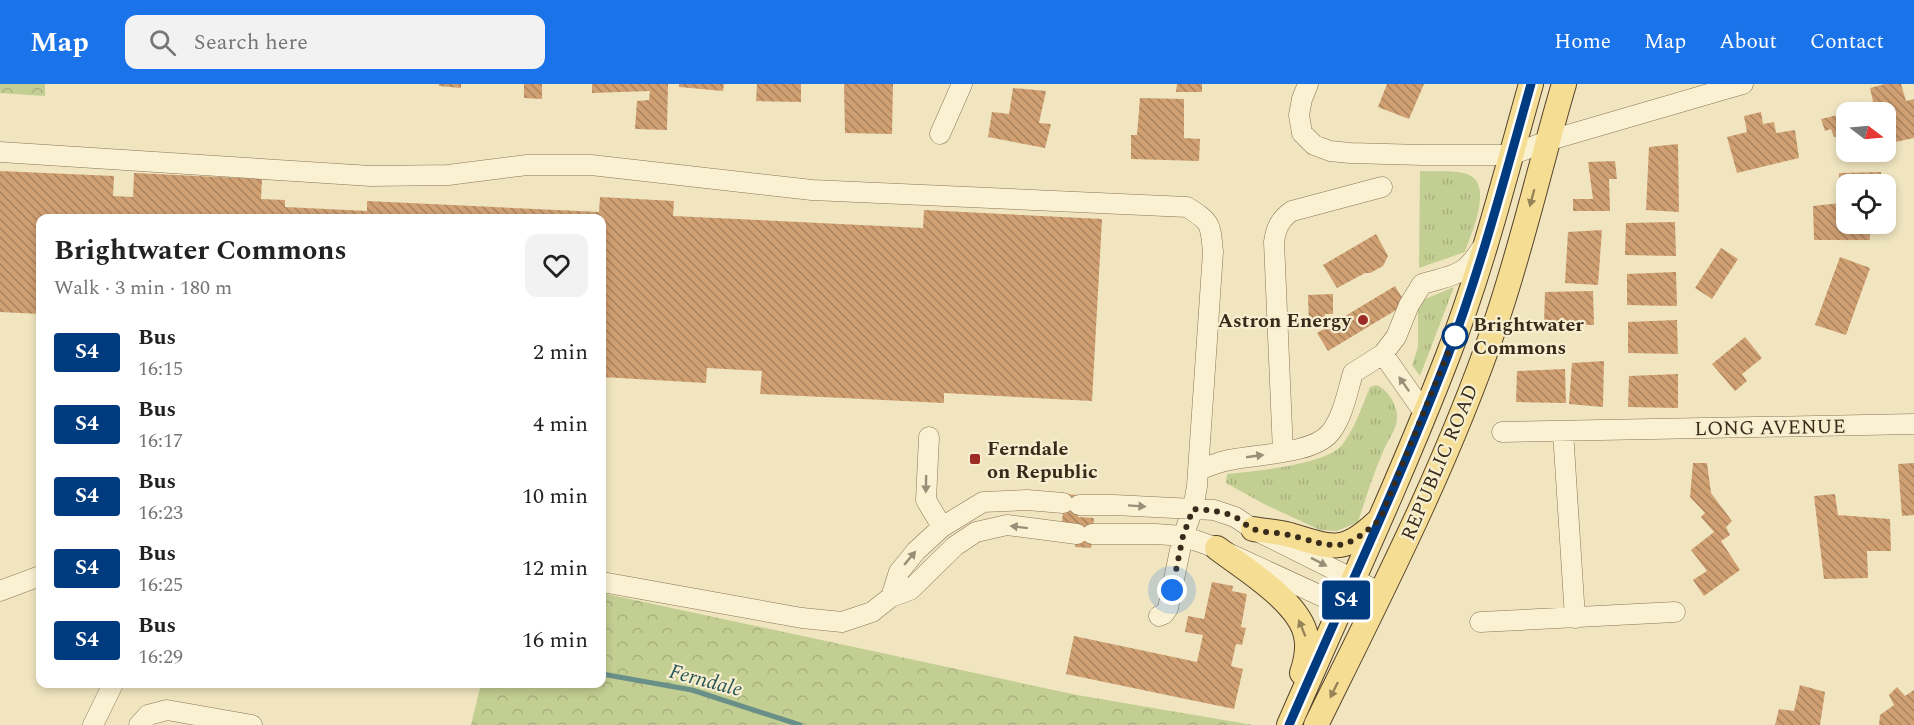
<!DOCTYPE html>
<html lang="en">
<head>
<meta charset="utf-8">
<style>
  :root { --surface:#fff; --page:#f2f2f2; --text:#222; --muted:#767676; --accent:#1a73e8 }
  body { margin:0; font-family:Spectral,serif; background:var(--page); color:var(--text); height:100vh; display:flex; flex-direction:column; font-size:22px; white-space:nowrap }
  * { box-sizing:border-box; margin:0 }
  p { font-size:20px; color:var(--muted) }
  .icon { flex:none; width:33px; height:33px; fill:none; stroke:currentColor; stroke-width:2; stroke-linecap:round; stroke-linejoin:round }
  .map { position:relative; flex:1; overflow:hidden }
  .details { position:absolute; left:36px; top:130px; width:570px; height:474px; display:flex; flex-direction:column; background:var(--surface); border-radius:12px; box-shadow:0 3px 9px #0003 }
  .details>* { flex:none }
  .badge { padding:0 12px; border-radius:4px; font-size:21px; line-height:39px }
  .needle { width:39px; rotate:106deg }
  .fabs { position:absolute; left:1836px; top:18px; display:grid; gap:12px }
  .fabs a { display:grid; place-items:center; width:60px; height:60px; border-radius:12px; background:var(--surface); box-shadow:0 3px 9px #0003; font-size:30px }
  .you { position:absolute; width:30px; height:30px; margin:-15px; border:4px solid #fff; border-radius:50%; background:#1a73e8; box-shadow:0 0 0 9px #1a73e833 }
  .map>.badge { position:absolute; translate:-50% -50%; box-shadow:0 0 0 3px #fff }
  .round { display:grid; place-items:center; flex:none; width:63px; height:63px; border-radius:12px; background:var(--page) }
  .head { display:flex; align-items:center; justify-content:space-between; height:102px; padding:0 18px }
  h1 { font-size:28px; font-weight:700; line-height:45px }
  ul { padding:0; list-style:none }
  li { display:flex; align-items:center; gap:18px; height:72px; padding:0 18px }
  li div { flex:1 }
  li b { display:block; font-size:22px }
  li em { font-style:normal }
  li .badge { min-width:66px; font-weight:700; text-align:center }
  header { display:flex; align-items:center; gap:36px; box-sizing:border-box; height:84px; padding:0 30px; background:var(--accent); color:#fff }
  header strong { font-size:28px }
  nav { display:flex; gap:33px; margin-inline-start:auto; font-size:21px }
  .search { width:420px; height:54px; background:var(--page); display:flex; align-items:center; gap:15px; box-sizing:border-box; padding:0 21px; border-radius:12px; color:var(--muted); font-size:22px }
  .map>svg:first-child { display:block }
</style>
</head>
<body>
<header>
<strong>Map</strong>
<div class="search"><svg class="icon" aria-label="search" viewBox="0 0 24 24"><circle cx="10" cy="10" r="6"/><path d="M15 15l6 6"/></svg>Search here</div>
<nav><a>Home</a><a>Map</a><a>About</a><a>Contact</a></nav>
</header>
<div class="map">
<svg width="1914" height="641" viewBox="0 0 1914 641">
  <defs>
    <pattern id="grass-tufts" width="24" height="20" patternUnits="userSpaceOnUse" patternTransform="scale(1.5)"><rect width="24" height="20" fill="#c3ce93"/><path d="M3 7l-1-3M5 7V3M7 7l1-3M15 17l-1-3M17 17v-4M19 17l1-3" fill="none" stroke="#a8b17e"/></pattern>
    <pattern id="park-crowns" width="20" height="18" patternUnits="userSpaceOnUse" patternTransform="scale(1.5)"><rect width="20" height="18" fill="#c3ce93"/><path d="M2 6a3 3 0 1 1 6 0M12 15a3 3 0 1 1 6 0" fill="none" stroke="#a8b17e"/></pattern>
    <pattern id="building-back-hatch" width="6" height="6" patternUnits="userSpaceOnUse" patternTransform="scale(1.5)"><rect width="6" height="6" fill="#d0a073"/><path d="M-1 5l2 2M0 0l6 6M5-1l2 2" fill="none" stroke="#aa835e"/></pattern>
  </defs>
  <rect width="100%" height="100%" fill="#f0e5bf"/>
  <path fill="url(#grass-tufts)" d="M1420,87c14,1 29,-1 43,2 34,6 8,60 2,79l-46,16z
    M1454,203l-34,89 -8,-11 6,-18v-38l7,-10z
    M1376,301c11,3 22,21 21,33 0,11 -10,23 -14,34 -10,22 -17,46 -25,70l-21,9 -17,-1 -54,-25 -40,-22 1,-9c27,-3 99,-9 115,-29 13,-16 20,-39 28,-58z"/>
  <path fill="url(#park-crowns)" d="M0,0h45v12l-45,-3z
    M602,509l475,102 176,30h-782l10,-41h121z"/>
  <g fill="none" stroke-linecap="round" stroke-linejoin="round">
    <path stroke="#698f89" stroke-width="5" d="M602,590l90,16 108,35"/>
  </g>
  <path fill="url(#building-back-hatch)" d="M439,0h22v4l-22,-2z
    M524,0h18v15l-18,-1z
    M592,0h76l-1,46 -32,-1 2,-28 12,-1 1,-9 -58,2z
    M679,0h45l-1,7 -44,-4z
    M757,0h44v18l-45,-1z
    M844,0h49l-1,50 -47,-1z
    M1177,0h25v8h-26z
    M1387,0h37l-15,35 -31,-12z
    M1885,0h16l5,17 8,-2v39l-28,6v-32h-35l23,-6 -4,-18z
    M1013,4l33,3 -7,32 12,1 -6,24 -57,-11 4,-25 17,2z
    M1140,14l44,1v39l16,1 -1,22 -68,-2v-24h6z
    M1761,28l2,12 11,-2 2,11 19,-3 4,28 -62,15 -10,-36 20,-5 -3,-16z
    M1846,29v39l-4,1 -3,-17 -5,1 -3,-8 -6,2 -4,-12z
    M1678,60l1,68 -33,-2 3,-63z
    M1615,77l2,18h-8l1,32h-37v-12h20l-5,-37z
    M0,87l114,5 -1,20 20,1 1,-24 128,6 -1,20 24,1v7l82,4v-10l232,11 1,-15 74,4 -1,15 250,12 1,-18 178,9 -10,182 -148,-8v10l-184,-9 2,-23 -55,-3 -1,15 -104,-6v-158h-562v95l-40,-2z
    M1881,88v12h-35v40h23l1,16h-56l-1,-34 27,-3 -1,-30z
    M1675,138l1,34 -51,-1 1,-32z
    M1602,146l-4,55 -33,-2 3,-51z
    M1376,150l12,22 -5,10 -13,7h-5l-28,15 -14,-23z
    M1721,164l17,11 -26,40 -17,-11z
    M1840,173l30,11 -24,67 -31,-10z
    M1676,188l1,34 -50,-1v-31z
    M1395,202l11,18 -78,47 -11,-18z
    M1593,207l1,34 -50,-1 1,-32z
    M1333,210v20h-8l-1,10h-15l-1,-29z
    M1677,236l1,34 -50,-1v-31z
    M1745,253l17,21 -20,16 5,7 -12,10 -23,-27z
    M1604,277l-1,46 -34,-3 3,-41z
    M1565,285l1,34 -50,-1 1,-31z
    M1678,290v34l-50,-1 1,-31z
    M1693,379h14l4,30 21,28 -6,6 4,8 -9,6 19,29 -36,26 -11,-16 14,-9 -16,-21 23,-18 -13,-15 4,-4 -15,-16z
    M1914,379v52l-12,1 -4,-52z
    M1064,410l15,1 -1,22 16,1 -3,30 -16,-1 2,-22 -15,-1z
    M1835,410l3,21 52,4 1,32h-24l1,27 -44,1 -10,-83z
    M1212,498l21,4 -1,5 15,3 -6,33 5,1 -4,17 -6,-1 -5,22 12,3 -9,40 -168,-35 8,-38 123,26 6,-27 -18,-3 3,-16 16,3z
    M1800,601l25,7 -5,33h-45l4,-16 15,2z
    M1897,603l8,9 9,-6v35h-35l1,-10 14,-10 -5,-10z"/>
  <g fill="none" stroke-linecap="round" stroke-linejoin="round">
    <defs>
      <path id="minor" d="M1308,0l-6,15 -3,16 3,18 12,12 16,6 20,2 73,2h88l36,-14 196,-57
        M940,50l22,-50
        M0,68l371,24 77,-1 79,-10h64l221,25 375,17c25,16 23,16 26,45l-16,234 -4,23 -10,27 -15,72 -4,6 -5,2
        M1383,270l42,60
        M1563,347l12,187
        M1502,348l412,-8
        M929,353l-3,63 16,27
        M1283,368l-9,-210c2,-14 6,-23 18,-31l90,-24
        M1199,386c8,-3 17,-7 26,-9 26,-7 87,-6 105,-28 13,-16 17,-40 23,-60l30,-19 13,-17 13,-32 13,-21c30,-9 42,-7 59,-35
        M1079,421h35l100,5 21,7 18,12 128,64
        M1092,450h64l27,2 34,12 152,70
        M602,498l200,36 40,4 30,-10 19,-15 19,-7 45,-44 21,-14 31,-7 70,9
        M0,507l40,-15
        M891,513l8,-25 17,-21 26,-24 41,-25 44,-2 36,3
        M1480,538l195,-10
        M93,641l20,-41
        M139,641l9,-10 19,-5 85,15"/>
      <path id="major" d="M1253,445c12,2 25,3 37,6 41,12 52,20 86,-12
        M1217,464c26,20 83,54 89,88 3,13 0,25 -4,37
        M1289,641c53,-122 110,-243 158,-367 35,-89 58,-182 84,-274
        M1316,641c64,-130 131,-260 178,-397 28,-80 46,-163 70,-244"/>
    </defs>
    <use href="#minor" stroke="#897557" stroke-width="21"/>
    <use href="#major" stroke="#56422b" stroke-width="26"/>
    <use href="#minor" stroke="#faf1d2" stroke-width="20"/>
    <use href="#major" stroke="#f5de94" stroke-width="24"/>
  </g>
  <defs><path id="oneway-solid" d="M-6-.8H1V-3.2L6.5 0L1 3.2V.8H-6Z" transform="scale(1.5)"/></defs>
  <g fill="#968458">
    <use href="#oneway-solid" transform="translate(1532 114) rotate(105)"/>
    <use href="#oneway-solid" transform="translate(1302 544) rotate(-112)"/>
    <use href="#oneway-solid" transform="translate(1334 606) rotate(116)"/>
  </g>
  <g fill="#998e77">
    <use href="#oneway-solid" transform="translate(1404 300) rotate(-125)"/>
    <use href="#oneway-solid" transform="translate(1255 372) rotate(-8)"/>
    <use href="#oneway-solid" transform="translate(926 400) rotate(91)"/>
    <use href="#oneway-solid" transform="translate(1137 422) rotate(4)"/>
    <use href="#oneway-solid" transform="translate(1019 443) rotate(-173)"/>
    <use href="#oneway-solid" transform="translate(910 474) rotate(-50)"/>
    <use href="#oneway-solid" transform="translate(1319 478) rotate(27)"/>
  </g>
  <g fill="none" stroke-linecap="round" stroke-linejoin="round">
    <defs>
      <path id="line" d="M1289,641c53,-122 110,-243 158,-367 34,-90 58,-182 84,-274"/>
    </defs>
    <use href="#line" stroke="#fff" stroke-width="14"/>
    <use href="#line" stroke="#003b80" stroke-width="9"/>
    <path stroke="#382b1c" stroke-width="6" stroke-dasharray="0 10.8" d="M1172,506l11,-54 10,-27c14,1 27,2 40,7 7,3 13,10 20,13 10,4 25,3 36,6 47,12 53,20 91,-16l75,-183"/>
  </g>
  <g fill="#9b2b24" stroke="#f7eecf" stroke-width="2">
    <circle cx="1363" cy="236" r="6"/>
    <rect x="969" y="369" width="12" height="12" rx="3"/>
  </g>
  <circle fill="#fff" stroke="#003b80" stroke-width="3" cx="1455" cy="252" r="12"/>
  <g text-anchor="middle" stroke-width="4.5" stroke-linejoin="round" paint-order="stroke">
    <g font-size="20" font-weight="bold" fill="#382b1c" stroke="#f7eecf" text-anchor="end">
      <text x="1351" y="243">Astron Energy</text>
      <text x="987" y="371" text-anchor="start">Ferndale<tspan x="987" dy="23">on Republic</tspan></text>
    </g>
    <g font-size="20" font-weight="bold" fill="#382b1c" stroke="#f7eecf" text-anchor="start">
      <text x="1473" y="247">Brightwater<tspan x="1473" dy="23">Commons</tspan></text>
    </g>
    <g font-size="20" fill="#382b1c" stroke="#f7eecf">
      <text transform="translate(1770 343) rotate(-1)" y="7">LONG AVENUE</text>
      <text transform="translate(1439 378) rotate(-67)" y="7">REPUBLIC ROAD</text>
    </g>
    <g font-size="21" font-style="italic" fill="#2a5858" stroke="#f7eecf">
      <text transform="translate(706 596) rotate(15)" y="7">Ferndale</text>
    </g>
  </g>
</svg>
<div class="fabs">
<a><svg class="needle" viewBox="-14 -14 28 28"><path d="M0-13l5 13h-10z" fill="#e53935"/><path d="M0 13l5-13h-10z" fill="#767676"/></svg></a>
<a><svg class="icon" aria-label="locate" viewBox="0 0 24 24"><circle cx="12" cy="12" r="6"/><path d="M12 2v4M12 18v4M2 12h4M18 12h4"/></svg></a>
</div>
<div class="you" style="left:1172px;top:506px"></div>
<b class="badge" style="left:1346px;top:516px;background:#003b80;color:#fff">S4</b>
<section class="details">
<div class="head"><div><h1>Brightwater Commons</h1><p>Walk · 3 min · 180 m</p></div><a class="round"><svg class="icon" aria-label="heart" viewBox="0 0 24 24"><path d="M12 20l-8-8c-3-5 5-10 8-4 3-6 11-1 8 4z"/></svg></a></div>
<ul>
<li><span class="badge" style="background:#003b80;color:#fff">S4</span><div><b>Bus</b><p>16:15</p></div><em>2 min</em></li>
<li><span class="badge" style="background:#003b80;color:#fff">S4</span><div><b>Bus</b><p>16:17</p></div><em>4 min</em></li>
<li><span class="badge" style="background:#003b80;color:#fff">S4</span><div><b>Bus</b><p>16:23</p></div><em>10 min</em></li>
<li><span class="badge" style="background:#003b80;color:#fff">S4</span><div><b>Bus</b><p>16:25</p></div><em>12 min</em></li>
<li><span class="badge" style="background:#003b80;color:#fff">S4</span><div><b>Bus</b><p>16:29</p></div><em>16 min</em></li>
</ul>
</section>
</div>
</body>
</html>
